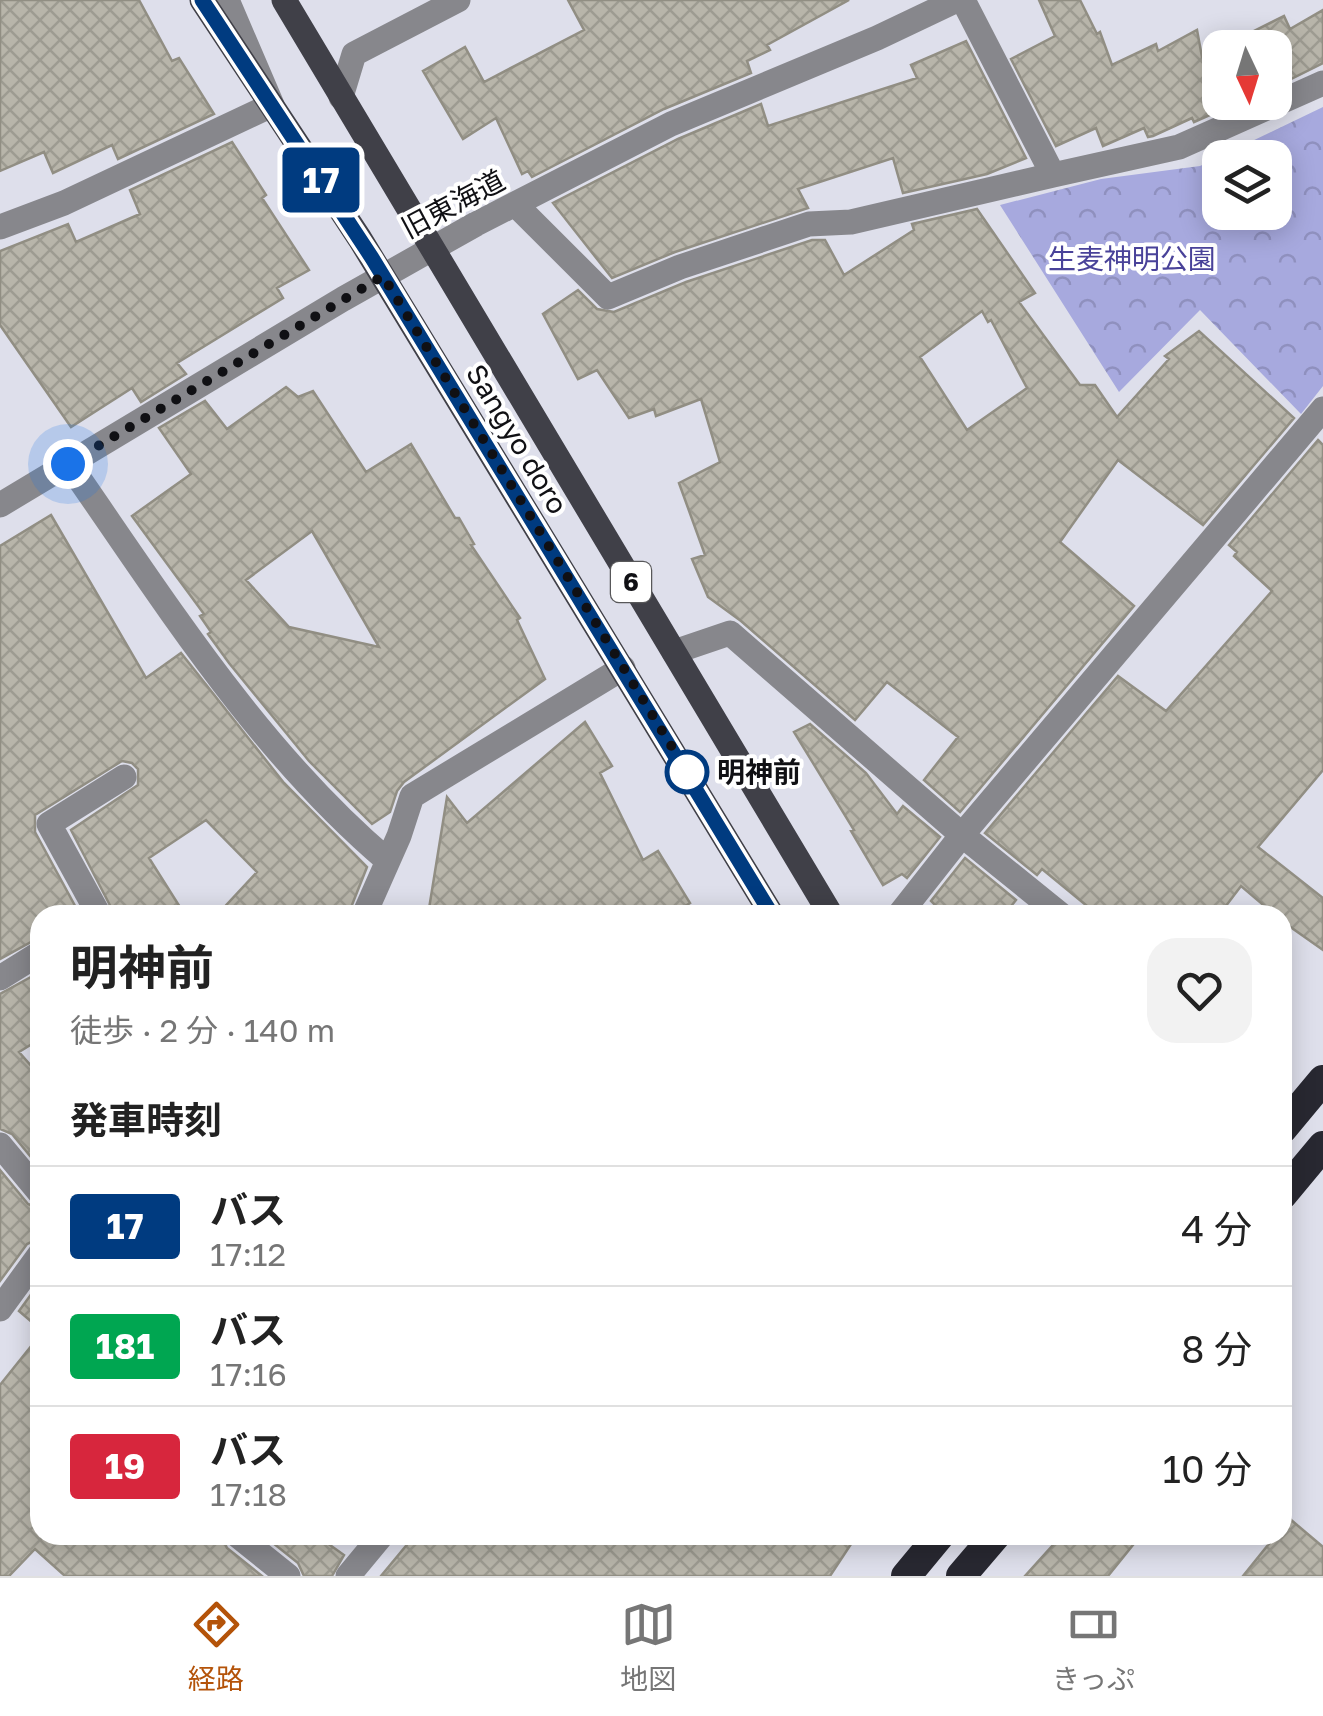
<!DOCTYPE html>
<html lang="ja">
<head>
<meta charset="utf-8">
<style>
  :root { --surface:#fff; --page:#f2f2f2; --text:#222; --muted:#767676; --line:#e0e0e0; --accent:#b45309 }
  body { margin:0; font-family:"Golos Text","Noto Sans JP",sans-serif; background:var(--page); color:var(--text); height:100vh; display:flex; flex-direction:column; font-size:38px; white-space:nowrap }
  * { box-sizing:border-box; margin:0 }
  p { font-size:32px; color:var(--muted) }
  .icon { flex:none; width:55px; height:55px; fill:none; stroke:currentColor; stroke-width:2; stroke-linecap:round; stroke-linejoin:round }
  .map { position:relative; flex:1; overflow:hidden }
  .panel { position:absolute; left:30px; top:905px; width:1262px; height:640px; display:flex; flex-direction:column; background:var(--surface); border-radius:30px; box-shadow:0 5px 25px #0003 }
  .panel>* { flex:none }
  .badge { padding:0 20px; border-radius:8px; font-size:35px; line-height:65px }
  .needle { width:65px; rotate:176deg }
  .tools { position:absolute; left:1202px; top:30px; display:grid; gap:20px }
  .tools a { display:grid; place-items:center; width:90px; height:90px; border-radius:20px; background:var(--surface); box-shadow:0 5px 25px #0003; font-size:50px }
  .you { position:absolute; width:50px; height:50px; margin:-25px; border:8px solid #fff; border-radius:50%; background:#1a73e8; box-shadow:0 0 0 15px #1a73e833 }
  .map>.badge { position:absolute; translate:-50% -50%; box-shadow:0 0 0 5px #fff }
  h2 { padding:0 40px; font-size:38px; line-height:90px }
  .round { display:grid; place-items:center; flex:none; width:105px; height:105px; border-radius:30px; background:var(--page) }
  .overview { display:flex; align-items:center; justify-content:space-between; height:170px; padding:0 40px }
  h1 { font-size:48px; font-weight:700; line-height:75px }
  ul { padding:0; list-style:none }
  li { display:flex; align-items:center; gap:30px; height:120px; padding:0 40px; border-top:2px solid var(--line) }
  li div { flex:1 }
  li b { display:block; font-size:38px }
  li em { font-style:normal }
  li .badge { min-width:110px; font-weight:700; text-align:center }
  .tab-bar { display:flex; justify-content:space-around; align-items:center; height:140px; border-top:2px solid var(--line); background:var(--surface); font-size:28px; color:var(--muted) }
  .tab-bar a { display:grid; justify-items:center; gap:5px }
  .tab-bar .active { color:var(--accent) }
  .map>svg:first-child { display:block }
</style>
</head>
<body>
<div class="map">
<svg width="1323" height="1576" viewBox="0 0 1323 1576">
  <defs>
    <pattern id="park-crowns" width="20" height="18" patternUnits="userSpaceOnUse" patternTransform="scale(2.5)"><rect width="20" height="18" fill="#a7a9de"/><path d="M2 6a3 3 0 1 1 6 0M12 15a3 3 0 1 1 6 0" fill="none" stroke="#8f90be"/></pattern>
    <pattern id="building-cross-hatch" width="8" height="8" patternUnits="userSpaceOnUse" patternTransform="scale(2.5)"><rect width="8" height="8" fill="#b8b5aa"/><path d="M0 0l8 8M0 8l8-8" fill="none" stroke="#9d9b91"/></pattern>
  </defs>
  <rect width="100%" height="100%" fill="#dedfeb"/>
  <path fill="url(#park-crowns)" fill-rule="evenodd" d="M1323,107v279l-22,28 -101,-104 -81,82 -119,-187 101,-26 99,-13zM1220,158h55v54h-55z"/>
  <path fill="url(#building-cross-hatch)" stroke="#918e83" stroke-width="2.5" fill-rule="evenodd" d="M0,0h139l33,61 7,-3 35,56 -96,45 -6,-14 -59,28 -9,-21 -44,19z
    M568,0h281l-82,45 3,5 -23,11 4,12 -87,36 -132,68 -4,-6 -6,3 -26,-56 -33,21 -40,-68 42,-24 19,35 100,-52z
    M1039,0h41l17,34 3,-2 12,33 44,-21 2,7 39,-21 5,27 18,-9v54h19l-45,20 -2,-4 -39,18 -5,1 -4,-9 -41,18 -7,-18 -40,18 -45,-87 44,-23z
    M1323,10v53l-48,24v-39h-55l64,-32 6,13z
    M966,41l60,117 -39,16 -84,19 -10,-35 -95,31 10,19 -133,44 -63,26 -59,-75 125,-64 83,-35 7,22 149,-48 -6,-13z
    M232,142l34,53 -4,3 47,72 -32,18 6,10 -106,65 9,11 -45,28 -9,-14 -61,39 -71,-102v-74l68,-27 8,18 64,-28 -10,-24z
    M977,209l58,84 -16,9 61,83h15l22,32 52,-58 -4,-3 34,-25 95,87 -91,107 -85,-65 -58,82 74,64 -174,206 -36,-32 34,-43 -71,-55 -32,38 -114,-99 -33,-24 -16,-38 13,-4 -26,-72 41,-21 -19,-63 -45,17 -2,-7 -25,9 -32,-48 -19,9 -35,-65 35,-24 19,19 17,3 72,-30 126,-42h13l19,35 70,-45 -2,-6zM982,311l6,11 3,-2 36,68 -60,42 -47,-73z
    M286,387l12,10 15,-6 53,81 45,-28 44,74h4l15,26 -3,1 49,73 -3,2 28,59 -141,103 -7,9 -7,21 -18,12 -63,-63 -80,-98 -21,-29 3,-2 -11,-16 4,-2 -72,-98 59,-42 -32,-46 46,-27 22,28zM312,531l67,116 -90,-20 -43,-47z
    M1318,440l5,5v325l-65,77 65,51v52l-41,-29v-6h-7l-34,-29 -22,29h-121l-56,-46 -5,6 -52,-42 133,-157 48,35 106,-120 -38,-35 3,-4 -8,-7z
    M51,515l95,163 35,-25 103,130 83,84 -19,48h-131l40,-43 -51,-52 -57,38 36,57h-70l-44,-85 67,-45v-16l-6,-6 -10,-2 -87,54v17l45,83h-40v22l-40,22v-413z
    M585,722l27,44 -12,7 43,87 15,-9 32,52 -20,12h-242l19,-118 20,26z
    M810,724l56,49 31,41 6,-8 37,31 -33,41 -5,-4 -19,11 -32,-54 3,-1 -60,-98z
    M965,858l51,42 -12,15h-59l-14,-14z
    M40,972v67l-21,13 21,24v92l-28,-34 -12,-5v-135z
    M0,1170l28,34 12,5v29l-13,6 -27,37z
    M40,1282v47l-21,-18z
    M40,1335v200h181l6,13 35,28h-197l-30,-27 -26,27h-9v-191z
    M1290,1519l33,28v29h-80l33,-41h6v-7z
    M263,1535h53l28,20 -12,21h-28l-6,-13z
    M415,1535h442l-27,41h-449z
    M1062,1535h79l-33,41h-83z"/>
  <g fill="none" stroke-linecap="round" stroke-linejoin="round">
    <path stroke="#87878c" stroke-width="25" d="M963,0l90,175 126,-28 144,-64
      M341,97l13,-43 104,-54
      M515,204l93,93 72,-30 129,-43 42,-2 202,-47
      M0,227l64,-24 208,-98 -45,-105
      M69,464c96,138 189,287 319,397
      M0,505l343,-206 133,-75 195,-100 206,-86 80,-38
      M674,652l56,-19 232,202 99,80
      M99,915l-50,-91 75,-47
      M364,915l35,-79 13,-40 211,-128
      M899,915l63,-80 361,-426
      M0,978l40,-25
      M0,1145l40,48
      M0,1309l40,-55
      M237,1535l51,41
      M348,1576l34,-41"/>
    <path stroke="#404048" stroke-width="25" d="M202,0l158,239 412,676
      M284,0l547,915"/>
    <path stroke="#282831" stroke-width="30" d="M1282,1129l41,-49
      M1282,1195l41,-49
      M906,1576l34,-41
      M961,1576l35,-41"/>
  </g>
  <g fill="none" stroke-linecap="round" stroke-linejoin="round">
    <defs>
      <path id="line" d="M202,0l170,258 400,657"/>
    </defs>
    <use href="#line" stroke="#fff" stroke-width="22"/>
    <use href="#line" stroke="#003b80" stroke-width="15"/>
    <path stroke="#101014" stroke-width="10" stroke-dasharray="0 18" d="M68,464l315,-188 308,502 -4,-6"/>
  </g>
  <circle fill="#fff" stroke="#003b80" stroke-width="5" cx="687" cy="772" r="20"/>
  <g text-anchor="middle" stroke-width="8" stroke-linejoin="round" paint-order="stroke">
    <rect fill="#fff" stroke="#58585a" stroke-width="2.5" x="611" y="562" width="40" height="40" rx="8"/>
    <g font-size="25" font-weight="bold" fill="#101014">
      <text x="631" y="591">6</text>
    </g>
    <g font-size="28" fill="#101014" stroke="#fff">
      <text transform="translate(453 204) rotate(-28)" y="10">旧東海道</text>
      <text transform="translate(517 439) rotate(59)" y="10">Sangyo doro</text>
    </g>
    <g font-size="28" fill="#494299" stroke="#fff">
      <text x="1132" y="269">生麦神明公園</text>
    </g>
    <g font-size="28" font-weight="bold" fill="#101014" stroke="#fff" text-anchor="start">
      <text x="717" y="782">明神前</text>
    </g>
  </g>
</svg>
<div class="tools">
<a><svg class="needle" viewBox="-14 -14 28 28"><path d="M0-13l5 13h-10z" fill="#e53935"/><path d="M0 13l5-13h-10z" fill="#767676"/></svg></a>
<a><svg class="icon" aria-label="layers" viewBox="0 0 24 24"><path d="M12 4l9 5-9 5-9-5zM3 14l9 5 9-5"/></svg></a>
</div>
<div class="you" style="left:68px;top:464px"></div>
<b class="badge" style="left:321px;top:180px;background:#003b80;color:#fff">17</b>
<section class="panel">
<div class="overview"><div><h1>明神前</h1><p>徒歩 · 2 分 · 140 m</p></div><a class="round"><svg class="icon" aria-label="heart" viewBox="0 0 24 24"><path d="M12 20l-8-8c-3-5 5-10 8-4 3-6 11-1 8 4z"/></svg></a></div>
<h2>発車時刻</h2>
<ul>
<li><span class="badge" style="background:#003b80;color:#fff">17</span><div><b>バス</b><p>17:12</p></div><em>4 分</em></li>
<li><span class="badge" style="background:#00a651;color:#fff">181</span><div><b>バス</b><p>17:16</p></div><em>8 分</em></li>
<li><span class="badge" style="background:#d7263d;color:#fff">19</span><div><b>バス</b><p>17:18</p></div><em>10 分</em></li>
</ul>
</section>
</div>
<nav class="tab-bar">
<a class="active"><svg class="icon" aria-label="directions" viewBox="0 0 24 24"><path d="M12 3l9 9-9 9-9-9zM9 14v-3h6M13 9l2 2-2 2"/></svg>経路</a>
<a><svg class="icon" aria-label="map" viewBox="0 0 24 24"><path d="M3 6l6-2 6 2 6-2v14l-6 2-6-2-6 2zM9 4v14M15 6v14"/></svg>地図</a>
<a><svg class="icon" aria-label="tickets" viewBox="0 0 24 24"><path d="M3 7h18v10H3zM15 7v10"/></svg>きっぷ</a>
</nav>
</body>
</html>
